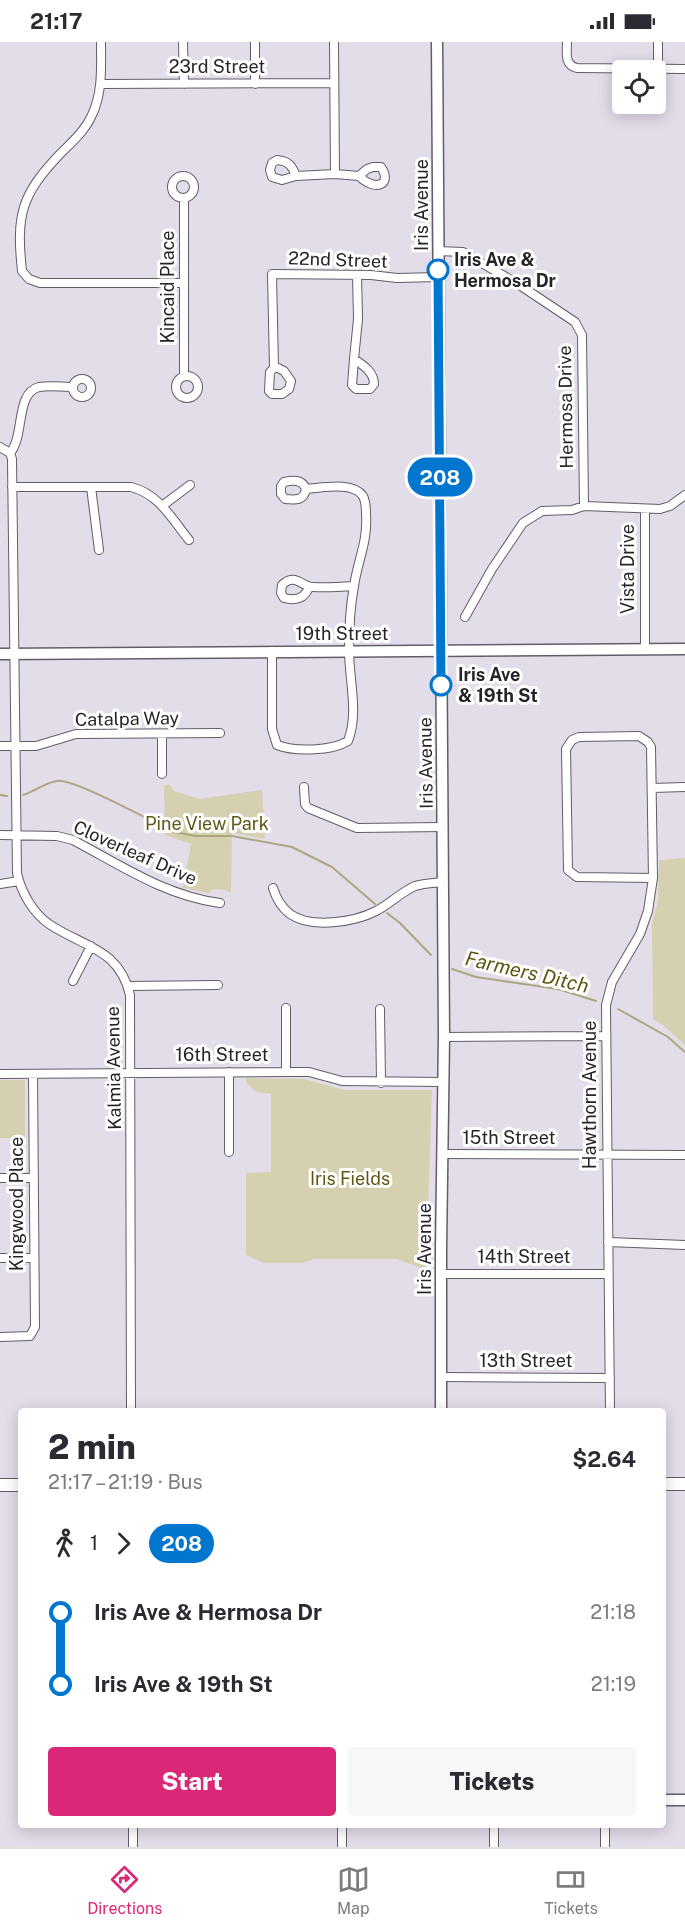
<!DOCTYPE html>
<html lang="en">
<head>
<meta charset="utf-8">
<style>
  :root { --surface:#fff; --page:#f7f7f7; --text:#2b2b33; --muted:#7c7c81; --line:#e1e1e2; --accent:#db2777 }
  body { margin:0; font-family:"Public Sans",sans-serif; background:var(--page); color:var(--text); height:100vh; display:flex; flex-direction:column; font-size:22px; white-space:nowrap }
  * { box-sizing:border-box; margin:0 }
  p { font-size:20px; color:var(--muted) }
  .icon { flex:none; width:33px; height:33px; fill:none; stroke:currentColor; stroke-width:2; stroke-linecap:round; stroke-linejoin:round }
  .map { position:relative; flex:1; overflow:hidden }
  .side { position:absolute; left:18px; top:1366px; width:648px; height:420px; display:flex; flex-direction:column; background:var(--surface); border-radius:6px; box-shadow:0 3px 15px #0003 }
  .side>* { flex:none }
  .badge { padding:0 12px; border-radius:20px; font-size:21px; line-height:39px }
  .buttons { position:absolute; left:612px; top:18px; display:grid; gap:12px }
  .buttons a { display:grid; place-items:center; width:54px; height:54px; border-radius:6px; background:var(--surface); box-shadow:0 3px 15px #0003; font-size:30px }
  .map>.badge { position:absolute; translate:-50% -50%; box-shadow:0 0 0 3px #fff }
  .legs { display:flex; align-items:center; gap:9px; height:66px; padding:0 30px; font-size:20px }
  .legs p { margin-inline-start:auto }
  .summary { display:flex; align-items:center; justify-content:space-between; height:102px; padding:0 30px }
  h1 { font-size:33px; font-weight:800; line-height:45px }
  .primary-button { display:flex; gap:12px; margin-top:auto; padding:12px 30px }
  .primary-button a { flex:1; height:69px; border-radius:6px; background:var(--accent); color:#fff; font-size:24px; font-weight:800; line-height:69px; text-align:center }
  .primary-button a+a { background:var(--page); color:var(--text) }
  ul { padding:0 30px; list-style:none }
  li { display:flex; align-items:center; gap:21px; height:72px; font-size:22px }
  li i { display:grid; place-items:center; width:9px; height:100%; margin:0 8px; background:currentColor }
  li i::after { content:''; width:15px; height:15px; margin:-8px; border:4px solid; border-radius:50%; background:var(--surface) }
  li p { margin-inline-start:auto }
  li:first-child i { background:linear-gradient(#0000 50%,currentColor 0) }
  li:last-child i { background:linear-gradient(currentColor 50%,#0000 0) }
  .status { display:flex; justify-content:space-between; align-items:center; height:42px; padding:0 30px; background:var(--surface); direction:ltr }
  .status svg { height:16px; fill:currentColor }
  .dock { display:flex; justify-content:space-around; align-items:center; height:84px; border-top:2px solid var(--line); background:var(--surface); font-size:16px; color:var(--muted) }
  .dock a { display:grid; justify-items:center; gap:3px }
  .dock .current { color:var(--accent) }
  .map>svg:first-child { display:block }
</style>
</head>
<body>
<div class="status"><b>21:17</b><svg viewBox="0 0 49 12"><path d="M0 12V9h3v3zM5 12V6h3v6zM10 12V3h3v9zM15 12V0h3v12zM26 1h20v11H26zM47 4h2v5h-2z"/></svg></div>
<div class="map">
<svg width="685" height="1805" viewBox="0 0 685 1805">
  <rect width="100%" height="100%" fill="#e3dce9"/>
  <path fill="#d5d0af" d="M169,742l5,7 25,8 63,-9 3,49 -33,-6 -1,60 -7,-3 -11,-1 -4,4 -26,-5 8,-44 -26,-9 -1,-49z
    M685,816v187l-22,-20 -10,-6 -1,-96 6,-22 1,-41z
    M246,1036l59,1 39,11h88l-6,180 -29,-11h-83l-12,4h-38l-18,-8v-82l25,-1v-78l-15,-2 -10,-10z
    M0,1038h25v58h-25z"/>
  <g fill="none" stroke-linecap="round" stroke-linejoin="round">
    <path stroke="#ada77f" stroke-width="2" d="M0,753l7,1
      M23,753c11,-3 23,-13 34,-14 16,-3 96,41 116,51l23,4h36l60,11 40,20 43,37
      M387,871l13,10 31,32
      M452,927l24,8 82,12 38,12
      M618,967l50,28 17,15"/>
    <defs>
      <path id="minor" d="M101,0c0,24 2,50 -9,73 -7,16 -20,27 -32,39 -39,41 -44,61 -38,117l7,8 11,4h144
        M183,0l1,42
        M255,0v42
        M334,0l1,132
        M567,0c0,11 -3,23 10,26l108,1
        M658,0v25
        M101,42l233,-1
        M277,118c12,1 15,6 19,16l-14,4 -10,-3 -2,-7 2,-7z
        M373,125h8c12,18 -6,25 -22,9l8,-7z
        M296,134l39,-2 24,2
        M172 145a11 11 0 1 1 22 0a11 11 0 1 1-22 0Z
        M184,156v178
        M438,209l25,1 55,32 57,38 7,13 2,171
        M354,317c9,6 20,13 20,25l-4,5h-14l-4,-4z
        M354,317l4,-40 -1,-44
        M274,326l-2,-94 99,1 26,3 41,-1
        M278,326l6,3 7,10 -2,8 -7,5h-10l-3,-3 1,-19 4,-4z
        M176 345a11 11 0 1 1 22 0a11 11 0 1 1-22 0Z
        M73 346a9 9 0 1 1 18 0a9 9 0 1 1-18 0Z
        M0,405l10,6
        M10,411l2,6 5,414c4,19 16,40 32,51 34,23 70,24 81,71l1,417
        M10,411c15,-17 5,-60 29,-66 11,-2 23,0 34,0
        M12,445h119c28,7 41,32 58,53
        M91,445l8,63
        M162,464l28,-21
        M645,468v139
        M309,545c-4,12 -14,14 -25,11l-3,-5 1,-8c13,-13 20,2 31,2 13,1 27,0 41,-1
        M465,575l27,-48 31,-46 19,-12 30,-1 12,-4 76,3 10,-3 15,-11
        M272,609v78l5,16c18,7 55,6 71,-4 11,-28 1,-61 1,-91 0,-21 1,-43 5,-64 4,-27 14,-44 12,-72 0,-6 0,-12 -3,-18 -10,-15 -41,-8 -57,-7 -4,-10 -13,-9 -22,-7l-3,4v8l4,5c10,1 19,2 21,-10
        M162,693v39
        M0,704h36l40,-12 144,-1
        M304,745l1,17 3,4 49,20 86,-1
        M652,746l33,-1
        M0,793l57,1 16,4c47,25 93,56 147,63
        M0,842l19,-3
        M273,846c3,10 8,19 17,26 21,15 65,8 86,-3 14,-7 25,-19 39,-25 9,-3 19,-3 28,-4
        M73,939l18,-35
        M128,944l90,-1
        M286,966v64
        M380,967l1,74
        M444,995l162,-1
        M0,1032l286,-2h23l33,9 101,1
        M229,1110v-80
        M442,1112l243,1
        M0,1136h33
        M608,1200l77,3
        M0,1216h34
        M441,1232h167
        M0,1295l30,-1 5,-9 -2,-253
        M441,1335l169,1
        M610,1370l-4,-407 6,-23 28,-48 8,-23 5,-33 -2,-131 -3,-5 -9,-6 -60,1 -7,3 -6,9 2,121 9,7 76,1
        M133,1784v21
        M494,1784v21
        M605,1784v21
        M342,1805v-21"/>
      <path id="tertiary" d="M0,612l685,-5
        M663,1758h22"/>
      <path id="secondary" d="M437,0l7,995 -3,211v164"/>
      <path id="primary" d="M663,1442h22
        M0,1443h21"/>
    </defs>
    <use href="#minor" stroke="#635d68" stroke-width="10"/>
    <use href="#tertiary" stroke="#635d68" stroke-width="13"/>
    <use href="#secondary" stroke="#635d68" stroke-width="13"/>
    <use href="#primary" stroke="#635d68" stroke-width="14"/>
    <use href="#minor" stroke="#fff" stroke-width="8"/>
    <use href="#tertiary" stroke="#fff" stroke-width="10"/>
    <use href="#secondary" stroke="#fff" stroke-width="10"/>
    <use href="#primary" stroke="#fff" stroke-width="12"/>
  </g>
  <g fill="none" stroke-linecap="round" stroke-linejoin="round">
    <defs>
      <path id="line-1" d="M438,228l3,415"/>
    </defs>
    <use href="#line-1" stroke="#fff" stroke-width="14"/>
    <use href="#line-1" stroke="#0076ce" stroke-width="9"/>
  </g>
  <g fill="#fff" stroke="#0076ce" stroke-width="3">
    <circle cx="438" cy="228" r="10"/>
    <circle cx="441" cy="643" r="10"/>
  </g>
  <g text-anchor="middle" stroke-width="6" stroke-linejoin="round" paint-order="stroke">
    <g font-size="18" fill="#262428" stroke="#fff">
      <text x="217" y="31">23rd Street</text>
      <text transform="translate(422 163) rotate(-90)" y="6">Iris Avenue</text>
      <text transform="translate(338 218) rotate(2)" y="6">22nd Street</text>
      <text transform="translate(168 245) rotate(-90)" y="6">Kincaid Place</text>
      <text transform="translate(566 365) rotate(-91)" y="6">Hermosa Drive</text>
      <text transform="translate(628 527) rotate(-90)" y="6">Vista Drive</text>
      <text x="342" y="598">19th Street</text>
      <text transform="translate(127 677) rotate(-1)" y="6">Catalpa Way</text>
      <text transform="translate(426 721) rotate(-91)" y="6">Iris Avenue</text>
      <text transform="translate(135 811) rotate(24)" y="6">Cloverleaf Drive</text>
      <text x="222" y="1019">16th Street</text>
      <text transform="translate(114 1026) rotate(-91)" y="6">Kalmia Avenue</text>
      <text transform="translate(590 1053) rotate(-90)" y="6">Hawthorn Avenue</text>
      <text x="509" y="1102">15th Street</text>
      <text transform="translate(17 1162) rotate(-90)" y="6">Kingwood Place</text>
      <text transform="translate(425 1207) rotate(-90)" y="6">Iris Avenue</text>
      <text x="524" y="1221">14th Street</text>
      <text x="526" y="1325">13th Street</text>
    </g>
    <g font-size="18" font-weight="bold" fill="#262428" stroke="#fff" text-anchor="start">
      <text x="454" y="224">Iris Ave &amp;<tspan x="454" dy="21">Hermosa Dr</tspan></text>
      <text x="458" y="639">Iris Ave<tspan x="458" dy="21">&amp; 19th St</tspan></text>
    </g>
    <g font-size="18" fill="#615714" stroke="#fff">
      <text x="207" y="788">Pine View Park</text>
      <text x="350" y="1143">Iris Fields</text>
    </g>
    <g font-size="20" font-style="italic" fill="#605612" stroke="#fff">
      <text transform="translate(527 930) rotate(13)" y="7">Farmers Ditch</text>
    </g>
  </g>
</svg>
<div class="buttons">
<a><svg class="icon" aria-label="locate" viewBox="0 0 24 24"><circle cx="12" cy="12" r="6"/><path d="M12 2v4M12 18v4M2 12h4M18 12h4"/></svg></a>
</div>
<b class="badge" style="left:440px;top:435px;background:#0076ce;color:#fff">208</b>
<section class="side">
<div class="summary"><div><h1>2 min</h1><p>21:17 – 21:19 · Bus</p></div><b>$2.64</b></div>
<div class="legs"><svg class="icon" aria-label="walk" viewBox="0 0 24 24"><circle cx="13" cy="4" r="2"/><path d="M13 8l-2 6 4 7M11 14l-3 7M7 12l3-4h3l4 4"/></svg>1<svg class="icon" aria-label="forward" viewBox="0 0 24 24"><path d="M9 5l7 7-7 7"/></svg><b class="badge" style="background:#0076ce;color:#fff">208</b></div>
<ul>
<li><i style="color:#0076ce"></i><b>Iris Ave &amp; Hermosa Dr</b><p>21:18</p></li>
<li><i style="color:#0076ce"></i><b>Iris Ave &amp; 19th St</b><p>21:19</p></li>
</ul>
<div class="primary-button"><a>Start</a><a>Tickets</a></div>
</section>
</div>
<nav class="dock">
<a class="current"><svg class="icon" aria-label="directions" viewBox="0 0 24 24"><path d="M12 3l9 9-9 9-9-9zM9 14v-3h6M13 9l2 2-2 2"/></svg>Directions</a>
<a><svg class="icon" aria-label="map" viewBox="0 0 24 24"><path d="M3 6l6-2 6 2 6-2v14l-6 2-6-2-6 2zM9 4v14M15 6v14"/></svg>Map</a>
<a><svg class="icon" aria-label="tickets" viewBox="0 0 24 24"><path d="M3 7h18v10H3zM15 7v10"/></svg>Tickets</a>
</nav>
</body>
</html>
